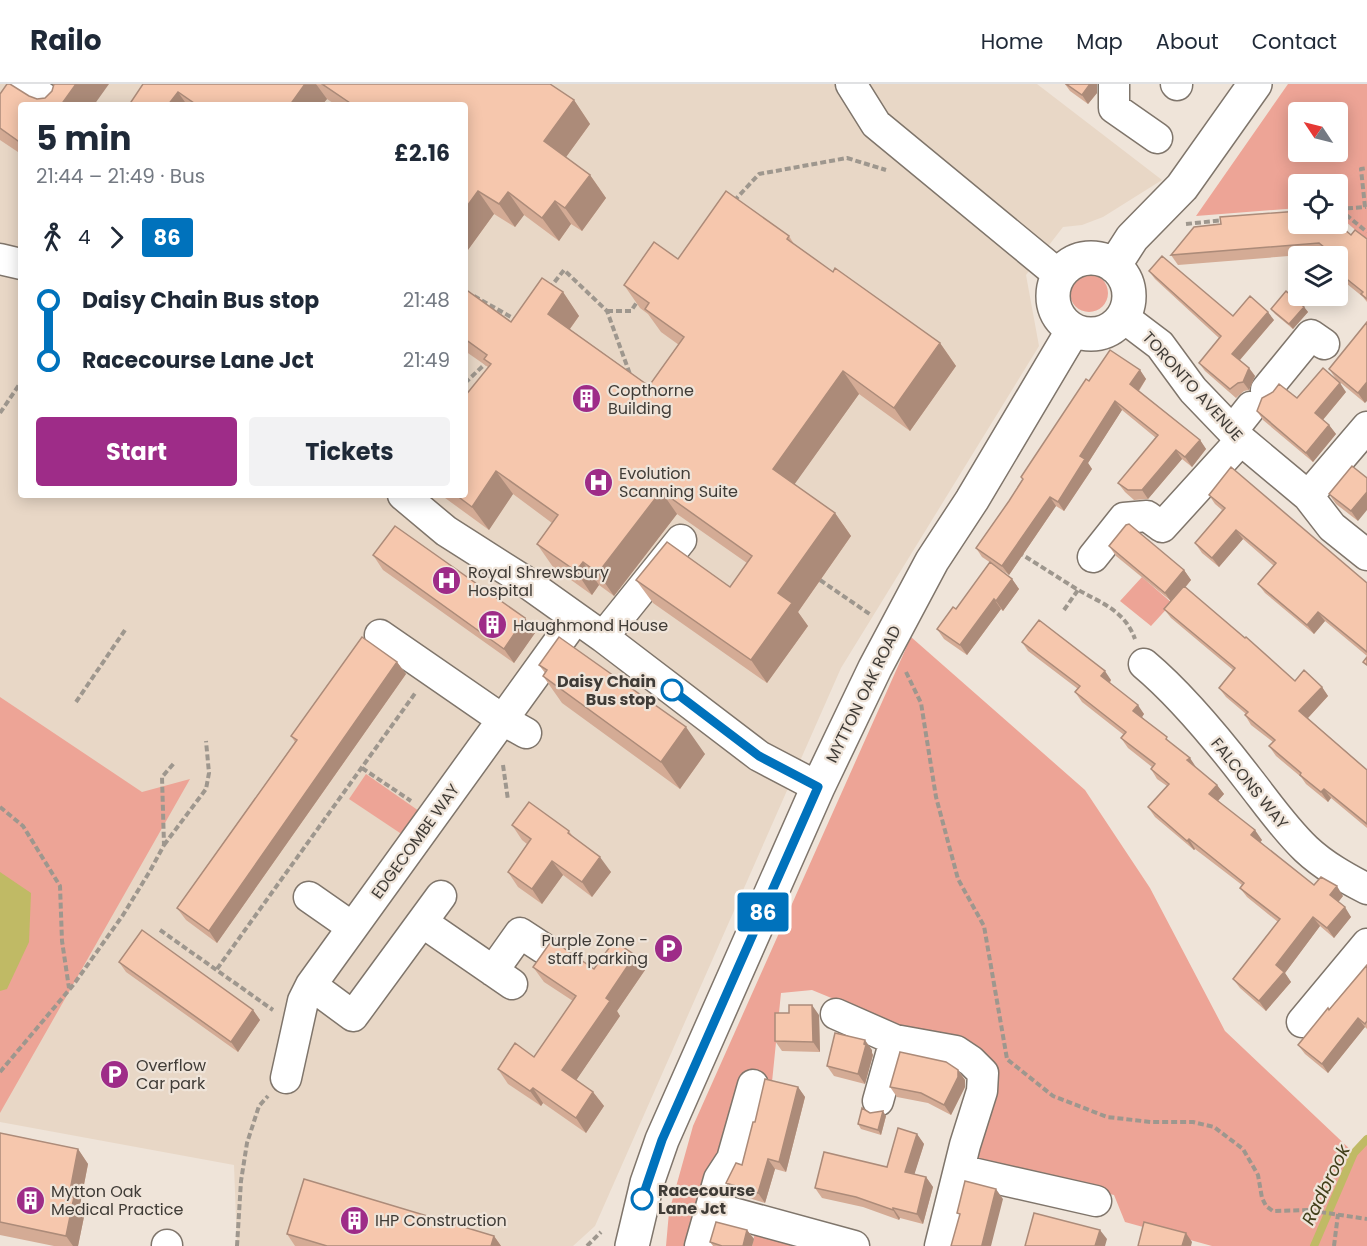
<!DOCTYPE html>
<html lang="en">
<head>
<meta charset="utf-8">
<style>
  :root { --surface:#fff; --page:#f2f2f3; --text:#1f2937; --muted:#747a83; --line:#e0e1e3; --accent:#9e2c88 }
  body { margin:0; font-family:Poppins,sans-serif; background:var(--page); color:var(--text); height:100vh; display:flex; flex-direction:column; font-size:22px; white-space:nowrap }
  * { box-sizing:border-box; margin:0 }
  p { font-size:20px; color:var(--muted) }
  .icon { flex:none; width:33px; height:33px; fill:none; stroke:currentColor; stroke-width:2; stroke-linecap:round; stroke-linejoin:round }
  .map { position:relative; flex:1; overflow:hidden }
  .side { position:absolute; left:18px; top:18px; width:450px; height:396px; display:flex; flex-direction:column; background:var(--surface); border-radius:6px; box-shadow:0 3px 15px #0003 }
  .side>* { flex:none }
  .badge { padding:0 12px; border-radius:4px; font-size:21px; line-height:39px }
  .needle { width:39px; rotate:305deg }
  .fabs { position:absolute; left:1288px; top:18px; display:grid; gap:12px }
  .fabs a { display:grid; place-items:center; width:60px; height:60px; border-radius:6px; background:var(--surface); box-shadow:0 3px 15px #0003; font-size:30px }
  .map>.badge { position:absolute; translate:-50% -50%; box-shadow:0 0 0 3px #fff }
  .legs { display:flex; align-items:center; gap:9px; height:66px; padding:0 18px; font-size:20px }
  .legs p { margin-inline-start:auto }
  .headline { display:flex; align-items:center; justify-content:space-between; height:102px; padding:0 18px }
  h1 { font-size:33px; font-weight:700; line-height:45px }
  .button { display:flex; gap:12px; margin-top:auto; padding:12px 18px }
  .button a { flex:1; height:69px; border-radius:6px; background:var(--accent); color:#fff; font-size:24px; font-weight:700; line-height:69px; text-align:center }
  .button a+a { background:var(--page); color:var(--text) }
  ul { padding:0 18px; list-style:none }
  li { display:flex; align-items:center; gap:21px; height:60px; font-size:22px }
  li i { display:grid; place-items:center; width:9px; height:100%; margin:0 8px; background:currentColor }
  li i::after { content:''; width:15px; height:15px; margin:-8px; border:4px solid; border-radius:50%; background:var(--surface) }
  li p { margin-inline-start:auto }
  li:first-child i { background:linear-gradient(#0000 50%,currentColor 0) }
  li:last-child i { background:linear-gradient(currentColor 50%,#0000 0) }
  header { display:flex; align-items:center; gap:36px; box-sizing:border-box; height:84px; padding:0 30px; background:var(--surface); border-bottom:2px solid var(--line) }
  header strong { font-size:28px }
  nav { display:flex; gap:33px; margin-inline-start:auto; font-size:21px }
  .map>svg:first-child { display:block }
</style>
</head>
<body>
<header>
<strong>Railo</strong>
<nav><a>Home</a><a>Map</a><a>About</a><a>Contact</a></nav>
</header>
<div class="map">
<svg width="1367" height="1162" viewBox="0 0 1367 1162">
  <rect width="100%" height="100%" fill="#efe4d9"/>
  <path fill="#e8d7c6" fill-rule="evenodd" d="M0,0h1037l125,96 -59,37 -21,8 -19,2 -37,48 13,71 -198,322 -246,558 -22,20h-336l-3,-81 -234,-43zM21,21h444v390h-444z"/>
  <path fill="#eda496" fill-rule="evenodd" d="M1288,0h79v156l-29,-25v-31h-39v24l-103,8zM1299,28h39v40h-39z
    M1070 209a19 19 0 1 1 38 0a19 19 0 1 1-38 0Z
    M1142,493l30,26 -21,23 -31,-25z
    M911,553l174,153 65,98 75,143 129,122 13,-14v107h-155l-87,-24 -11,-27 -137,-31 15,-83 -9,-31 -86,-25 -85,-35 -31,3 -9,89 -49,71 -10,5 -27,88h-20l3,-34 24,-86z
    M0,613l142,95 48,-13 -190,334z
    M366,690l53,37 -16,24 -54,-36z
    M755,1148l32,9 4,5h-39z"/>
  <path fill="#c0ba65" d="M0,788l31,21 -2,49 -22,47 -7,2z"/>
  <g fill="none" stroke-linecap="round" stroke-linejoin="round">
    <path stroke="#c0ba65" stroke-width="8" d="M1314,1162l40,-93 13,-14"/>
    <defs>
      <path id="minor" d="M23,0l31,21
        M851,0l25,40 183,151
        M1114,0v24l43,30
        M1176,0l1,1
        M0,175l21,5
        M1123,233l37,28 33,45 48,50 67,56 24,31 35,28
        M1266,306l45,-55 13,9
        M1232,347l19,-24
        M403,411l43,36 77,49 80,57 156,119 59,31
        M1308,412l59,-69
        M1093,473l31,-39 23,-2 15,11 79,-87
        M380,551l123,85 23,13
        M603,553l78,-97
        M1144,580c37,31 74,76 104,115 19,24 36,49 58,70 18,17 40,29 61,40
        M309,813l43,30
        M422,838l90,62
        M493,887l27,-38 23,15
        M311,901l42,31 88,-120
        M836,930l59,26 61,11 15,10 12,12 -1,18 -17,54 -25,101
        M1302,938l65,-78
        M286,994l17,-77 8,-16 265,-367
        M878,1017l17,-61
        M959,1086l137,31
        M711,1123l143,39
        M167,1162v-1
        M700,1162l19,-67 13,-20 21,-74"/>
      <path id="major" d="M1053 212a38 38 0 1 1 76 0a38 38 0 1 1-76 0Z
        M1114,182l18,-28 50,-51 73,-103
        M632,1162l15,-63 15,-43 156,-353 57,-119 57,-107 40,-61 101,-170"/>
    </defs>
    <use href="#minor" stroke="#7f756b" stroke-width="33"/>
    <use href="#major" stroke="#7f756b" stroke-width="36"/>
    <path stroke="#9e978e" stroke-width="4" stroke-dasharray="6 3" stroke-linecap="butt" d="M734,117l25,-27 88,-16 39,12
      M1365,123l-4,-38 6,-1
      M1338,125l28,-2
      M1339,125l28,23
      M1186,140l38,-4
      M549,205l15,-19 43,41 24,66
      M474,212l44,25
      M607,227h24l8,-12
      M465,299l21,-20
      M0,329l21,-31
      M1018,468c19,12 38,24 57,36 25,15 49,21 60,51
      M820,496l51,35
      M1064,526l14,-20
      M906,588l15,31 15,94 22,82 26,47 23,133
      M76,618l49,-72
      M503,681l5,35
      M362,684l49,33
      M0,723l23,19 37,60 2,55 7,47
      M164,761l42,-56 3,-16 -3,-32
      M160,846l113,80
      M217,885l199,-277
      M1008,976l45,36 54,21 44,5h42l21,5 29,22 15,26 4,23 4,8 7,5 34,-1 60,9
      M0,988l74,-88 49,-69 27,-44 14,-26 -2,-68 13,-15
      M237,1162l4,-65 6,-38 12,-37 9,-10
      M587,1162l14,-14
      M1334,1162l4,-32"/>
    <use href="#minor" stroke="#fff" stroke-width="30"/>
    <use href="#major" stroke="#fff" stroke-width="33"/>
  </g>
  <path fill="#d4ab95" d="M54,0h55l-88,21v49l-21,-14v-46l29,2 8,3 8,-1 7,-7z
    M143,0h407l24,16 16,24 -24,33 24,18 16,23 -24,33 -11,-7 -12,17 -35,-26 -9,12 -21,-13 -29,40v-149h-129l-9,-6 -5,6h-193z
    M1065,0h32v9l-9,11 -18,-13z
    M1299,140l68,15v63l-4,-5 -22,-18 -3,-5v-18h-8l-4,-3 -148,12 -7,-10z
    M789,152l5,8 39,28 107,71 16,23 -46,65 -51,-37 -65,90 41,29 16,23 -53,76 10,14 -41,57 -114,-80 -17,-23 94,7 17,-24 -70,-49 -63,82 -15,-11 -7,10 -39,-28 -16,-23 15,-21 -39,-29 -24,36 -48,-35h24l23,-128 -23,-16v-62l46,33 52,-30 16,24 -9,13 79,57 30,-41 -18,-13 -13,-18 -8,-6 -16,-23 54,-26z
    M1149,187l84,45 41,4 -34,40 9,8 6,8 -6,14 -5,1 -8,7 -31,-27 -6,-8 20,-25 -64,-59z
    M1304,223l4,5 -15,17 -18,-15 -4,-5z
    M1367,238l-2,81 -29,-24 -7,-10z
    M1140,286l6,9 -7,12 61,49 6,9 -14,18 -10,-8 -34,40 -14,1 -9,-8 -7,-9 38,-45 -34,-28 -34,53 4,6 -28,42 -8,-5 -47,69 -27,-18 -6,-9 33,-47 14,-22 -2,-2 68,-96z
    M1346,308l-23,28 6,5 7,9 -23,28 -50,-42 -6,-9 40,-13z
    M1352,382l6,55 -22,-17 -7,-10z
    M1209,411l158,88v73l-42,-35 -11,13 -49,-41 -7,-9 16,-18 -31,-27 -24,28 -17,-14 -7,-10 27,-33 -7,-6z
    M1109,462l75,24 7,10 -6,8 110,93 27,6 6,9 -20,22 59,52v58l-36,-30 -3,4 -22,-18 -5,-7 -25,-21 -7,-10 4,-4 -22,-17 -6,-10 1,-1 -20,-17 -7,-9 14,-18 -62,-52 -7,-9 7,-8 -55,-45z
    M373,471l152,63 10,15 -21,30 -131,-93z
    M1012,495l7,10 -16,22 -2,-2 -34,46 -23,-16 -7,-10 19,-20z
    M1022,558l89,38 -1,3 34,31 -2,3 29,26 25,25 21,17 7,9 -6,7 44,39 -2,2 54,43 29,11 -5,6 13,15 -17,21 -14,-12 -35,47 6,9 -25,29 -26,-23 -7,-9 45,-57 -31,-25 -7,-9 2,-3 -47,-36 -1,1 -39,-33 -7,-10 19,-21 -10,-7 -6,-10 1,-2 -24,-19 -7,-10 3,-3 -42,-33 -7,-10 3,-3 -50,-38z
    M397,578l9,12 -189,269 -31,-23 -9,-12 118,-166 -4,-6z
    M539,581l166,89 -25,35 -118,-86 -19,-27 2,-3z
    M512,741l57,6 5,7 37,34 -19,25 -29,-22 -21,29 -24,-17 -10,-15 19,-28 -5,-4z
    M635,871l10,15 -28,41 3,5 -44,64 17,12 11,14 -18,27 -43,-30 -2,3 -33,-22 -10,-15 36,-12 39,-56 -29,-19 -11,-15 61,2z
    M119,878l134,48 7,10 -22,32 -112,-80z
    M1367,881v64l-2,-2 -37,46 -23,-19 -7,-9z
    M789,929l30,2 1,37 -38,-1 -7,-10z
    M872,966v3l1,2 -8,29 -31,-8 -7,-10z
    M958,986l7,10v7l-14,28 -23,-12 -31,-6 -7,-10z
    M798,1003l7,10 -19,75 -11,-3 -10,34 -32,-10 -7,-10 16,-18 13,-43z
    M870,1029l16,3 -5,19 -20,-6 -3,-5z
    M0,1049l78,16 10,15 -8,41 5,7 -7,34h-24l-54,-11z
    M917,1050l7,10 -10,30 12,3 7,10 -10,37 -23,-6 -1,2 -36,-13 -41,-9 -7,-10 72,-21z
    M747,1146l7,9 -2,7h-39l-3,-4z
    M287,1150l207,2 7,10h-206z"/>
  <path fill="#ac8b79" d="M76,0h33l-15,21h-33z
    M305,0h11l11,15 -5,6h-32z
    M1090,0h7v9l-9,11 -6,-9z
    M178,8l9,13h-19z
    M574,16l16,24 -29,40 -17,-23z
    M590,91l16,23 -24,33 -17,-23z
    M478,107l16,23 -29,40v-45z
    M508,108l16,23 -9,12 -16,-23z
    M555,117l16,23 -12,17 -17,-23z
    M563,208l16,24 -15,21 -16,-23z
    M1304,223l4,5 -15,17 -4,-5z
    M1268,228l6,8 -36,42 -6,-8z
    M940,259l16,23 -46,65 -16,-23z
    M1249,284l6,8 -6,14 -6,-8z
    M1140,286l6,9 -9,14 -7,-9z
    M843,287l16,23 -70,98 -16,-23z
    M1367,298v19l-2,2 -7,-10z
    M1340,299l6,9 -25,30 -6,-9z
    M1115,317l7,9 -34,53 4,6 -28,42 -6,-9 22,-46z
    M1329,341l7,9 -23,28 -7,-9z
    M1200,356l6,9 -14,18 -7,-10z
    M1176,366l6,9 -34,40 -6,-9z
    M496,387l17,23 -24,36 -17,-23z
    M661,407l16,23 -63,82 -16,-23z
    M1367,408v18l-9,11 -7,-10z
    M1050,413l6,9 -47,69 -7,-9z
    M835,429l16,23 -53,76 10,14 -41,57 -16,-23 27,-67z
    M1236,446l7,9 -24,28 -7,-9z
    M583,478l16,23 -7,10 -16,-24z
    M1184,486l7,10 -19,23 -7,-10z
    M1012,495l7,10 -16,22 -7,-10z
    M994,515l7,10 -34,46 -7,-10z
    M1318,528l7,9 -11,13 -7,-9z
    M525,534l10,15 -21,30 -10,-14z
    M397,578l9,12 -189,269 -8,-12z
    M1105,587l6,9 -4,5 -6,-9z
    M1322,603l6,9 -22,24 -7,-9z
    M1138,621l6,9 -4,6 -7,-9z
    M686,643l19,27 -25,35 -19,-27z
    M1190,674l6,9 -9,-7z
    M1217,701l7,9 -8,9 -7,-9z
    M1324,705l7,9 -3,4 -7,-10z
    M1255,746l7,10 -4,5 -7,-10z
    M1189,755l6,10 -1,1 -7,-9z
    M600,773l11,15 -19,25 -10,-15z
    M552,777l11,14 -21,29 -10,-15z
    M1337,802l6,10 -7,9 -6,-10z
    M1345,823l6,10 -17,21 -7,-10z
    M1313,833l7,9 -35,47 6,9 -25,29 -7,-10 17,-36z
    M635,871l10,15 -28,41 3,5 -47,69 -11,-15 44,-72z
    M812,921l7,10 1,37 -7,-10z
    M253,926l7,10 -22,32 -7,-10z
    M1358,934l7,9 -37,46 -6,-9z
    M865,956l7,10v3l1,2 -8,29 -7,-10z
    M958,986l7,10v7l-14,28 -7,-10z
    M798,1003l7,10 -19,75 -7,-10z
    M533,1004l10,15 -2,3 -11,-15z
    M593,1008l11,14 -18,27 -10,-15z
    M883,1027l3,5 -5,19 -3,-5z
    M917,1050l7,10 -12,38 -7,-10z
    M78,1065l10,15 -8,41 5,7 -7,34h-5l-7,-10 3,-40z
    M768,1075l7,10 -10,34 -7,-10z
    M926,1093l7,10 -10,37 -6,-10z
    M996,1105l7,10 -12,47h-8l-1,-1z
    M893,1124l7,10 -1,2 -6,-10z
    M747,1146l7,9 -2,7h-9z
    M1100,1146l7,9 -2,7h-10z
    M1186,1149l6,9 -1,4h-9z
    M494,1152l7,10h-10z"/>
  <path fill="#f6c7ad" stroke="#ac8b79" stroke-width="1.5" d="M7,0h3l19,12 8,3 8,-1 7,-7 2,-7h22l-15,21h-40v38l-21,-15v-34z
    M143,0h162l-15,21h-93l-19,-13 -10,13h-39z
    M322,0h228l24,16 -30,41 46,34 -25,33 -10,-7 -13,17 -34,-26 -9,12 -21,-13 -13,18v-104h-116l1,-2z
    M1066,0h24l-8,11z
    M726,107l63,45 -2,3 46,33 2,-4 105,75 -46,65 -51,-37 -70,98 62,44 -57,80 14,10 -41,57 -115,-80 31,-38 63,45 22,-31 -91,-65 -63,82 -15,-11 -7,9 -39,-27 21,-29 -62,-44 -24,36 -16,-12h9v-99l26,-32 -7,-5 3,-4 -22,-16v-50l46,33 31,-44 21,14 -15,22 101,72 35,-49 -39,-28 4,-6 -25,-18 30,-43 24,17z
    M1299,127v13h39l13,11 4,-5 12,9v60l-6,-5 2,-2 -25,-20v-8l2,-3 -2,-2v-3h-3l-16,-13 -148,12 23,-28 27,-3 -1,-7z
    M1162,172l71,60 17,-20 18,16 -36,42 17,14 -6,14 -5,1 -8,6 -31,-26 22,-27 -72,-65z
    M1286,207l18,16 -15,17 -18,-15z
    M1367,238v60l-9,11 -29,-24z
    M1110,266l30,20 -10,14 70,56 -15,17 -9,-7 -34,40h-14l-10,-7 40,-48 -43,-34 -35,55 5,3 -27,43 -8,-5 -48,69 -26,-18 33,-47 14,-22 -2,-2 65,-98 3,2z
    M1323,284l17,15 -25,30 14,12 -23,28 -49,-42 5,-13 11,-6 6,-8 18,14z
    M1352,382l15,12v14l-16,19 -22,-17z
    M1231,383l136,116v69l-49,-40 -11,13 -49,-41 18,-21 -40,-33 -24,28 -17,-15 30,-35 -16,-13z
    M1129,440l55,46 -19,23 -56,-47 17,-21z
    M395,442l130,92 -21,31 -131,-94z
    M990,478l22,17 -16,22 -2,-2 -34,46 -23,-16 16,-22 3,2z
    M1184,502l61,52 1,-1 49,44 9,-11 18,17 -23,24 68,59v54l-43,-35 -3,3 -21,-17 1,-2 -32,-27 6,-6 -30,-25 3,-3 -29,-24 16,-20 -71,-59z
    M1039,536l66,51 -4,5 37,29 -5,6 34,26 -1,2 24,19 -3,2 30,25 -8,9 46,36 -4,5 63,50 7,-8 16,9 -7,9 15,12 -18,21 -14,-11 -37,48 8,7 -25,29 -26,-22 47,-60 -40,-31 4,-5 -55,-44 -2,2 -39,-34 21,-23 -18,-15 4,-5 -34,-26 5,-6 -51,-40 5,-6 -58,-44z
    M362,553l35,25 -188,269 -32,-23 120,-168 -6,-4z
    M559,553l127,90 -25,35 -118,-86 4,-6 -8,-5z
    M1367,573v8l-4,-3z
    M529,718l40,29 -1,2 32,24 -18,25 -30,-21 -20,28 -24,-17 23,-33 -19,-14z
    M142,846l111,80 -22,32 -112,-80z
    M552,856l42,29 20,-28 21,14 -29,43 4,3 -48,69 31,22 -17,26 -43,-30 -3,3 -32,-22 17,-26 19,14 42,-61 -43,-29z
    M1367,881v56l-2,3 -7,-6 -36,46 -24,-19 30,-37 1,2z
    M789,921h23l1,37 -38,-1v-28h14z
    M835,949l30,7 -1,4 2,1 -8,29 -31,-8z
    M900,968l46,10 12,8v7l-14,28 -23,-12 -31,-6z
    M765,995l33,8 -19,75 -11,-3 -10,34 -32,-10 10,-20 6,2 11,-43h2z
    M862,1024l8,5 13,-2 -5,19 -20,-6z
    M898,1044l19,6 -12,38 21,5 -9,37 -24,-6v2l-37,-13 -41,-9 9,-36 63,15z
    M0,1049l78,16 -9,47 5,1 -8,39 -66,-14z
    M304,1095l190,57 -3,10h-164l-40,-12z
    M965,1097l31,8 -14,56 4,1h-35l9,-32 -3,-1z
    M1034,1129l66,17 -5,16h-70z
    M716,1138l31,8 -4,16h-21l-12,-4z
    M1144,1138l42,11 -4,13h-44z"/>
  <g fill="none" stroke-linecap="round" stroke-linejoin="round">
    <defs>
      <path id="line-1" d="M642,1115l20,-59 156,-353 -59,-31 -87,-66"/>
    </defs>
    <use href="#line-1" stroke="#fff" stroke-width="14"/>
    <use href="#line-1" stroke="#0072bc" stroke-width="9"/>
  </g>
  <defs>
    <symbol id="building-disc" viewBox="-11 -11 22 22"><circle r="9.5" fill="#9e2c88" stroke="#efe4d9"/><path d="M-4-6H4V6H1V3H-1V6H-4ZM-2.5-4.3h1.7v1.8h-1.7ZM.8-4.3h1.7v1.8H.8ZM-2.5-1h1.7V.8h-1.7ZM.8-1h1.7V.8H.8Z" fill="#fff"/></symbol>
    <symbol id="hospital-disc" viewBox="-11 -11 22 22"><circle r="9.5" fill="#9e2c88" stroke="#efe4d9"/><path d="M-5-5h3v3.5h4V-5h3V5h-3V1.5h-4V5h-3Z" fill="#fff"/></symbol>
    <symbol id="parking-disc" viewBox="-11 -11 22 22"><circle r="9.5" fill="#9e2c88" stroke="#efe4d9"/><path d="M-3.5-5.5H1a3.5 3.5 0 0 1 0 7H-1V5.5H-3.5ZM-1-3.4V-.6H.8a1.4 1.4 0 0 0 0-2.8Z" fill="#fff"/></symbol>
  </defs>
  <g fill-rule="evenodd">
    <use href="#building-disc" x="570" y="298" width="33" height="33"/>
    <use href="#hospital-disc" x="582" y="382" width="33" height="33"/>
    <use href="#hospital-disc" x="430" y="480" width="33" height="33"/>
    <use href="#building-disc" x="476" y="524" width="33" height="33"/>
    <use href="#parking-disc" x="652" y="848" width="33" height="33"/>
    <use href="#parking-disc" x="98" y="974" width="33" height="33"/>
    <use href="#building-disc" x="14" y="1100" width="33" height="33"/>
    <use href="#building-disc" x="338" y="1120" width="33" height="33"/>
  </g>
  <g fill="#fff" stroke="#0072bc" stroke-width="3">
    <circle cx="672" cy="606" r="10"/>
    <circle cx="642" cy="1115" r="10"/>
  </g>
  <g text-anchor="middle" stroke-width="4.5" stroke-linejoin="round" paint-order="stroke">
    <g font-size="16" fill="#403c37" stroke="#efe4d9">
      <text transform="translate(1193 302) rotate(48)" y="6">TORONTO AVENUE</text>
      <text transform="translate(863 610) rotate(-64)" y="6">MYTTON OAK ROAD</text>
      <text transform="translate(1250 699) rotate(51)" y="6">FALCONS WAY</text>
      <text transform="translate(415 757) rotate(-54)" y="6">EDGECOMBE WAY</text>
    </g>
    <g font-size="16" fill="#403c37" stroke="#efe4d9" text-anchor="start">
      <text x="608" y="312">Copthorne<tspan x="608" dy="18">Building</tspan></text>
      <text x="619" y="395">Evolution<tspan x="619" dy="18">Scanning Suite</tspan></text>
      <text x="468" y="494">Royal Shrewsbury<tspan x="468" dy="18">Hospital</tspan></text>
      <text x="513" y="547">Haughmond House</text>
      <text x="648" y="862" text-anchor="end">Purple Zone -<tspan x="648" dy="18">staff parking</tspan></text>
      <text x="136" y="987">Overflow<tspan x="136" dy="18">Car park</tspan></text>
      <text x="51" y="1113">Mytton Oak<tspan x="51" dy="18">Medical Practice</tspan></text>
      <text x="375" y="1142">IHP Construction</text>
    </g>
    <g font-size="16" font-weight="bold" fill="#403c37" stroke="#efe4d9" text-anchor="end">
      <text x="656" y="603">Daisy Chain<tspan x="656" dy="18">Bus stop</tspan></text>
      <text x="658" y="1112" text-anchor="start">Racecourse<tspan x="658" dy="18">Lane Jct</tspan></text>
    </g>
    <g font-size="18" font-style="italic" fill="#423f1a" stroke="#efe4d9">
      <text transform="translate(1326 1101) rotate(-64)" y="6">Radbrook</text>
    </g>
  </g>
</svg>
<div class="fabs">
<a><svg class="needle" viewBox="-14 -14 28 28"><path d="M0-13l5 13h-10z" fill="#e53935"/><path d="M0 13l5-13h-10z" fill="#747a83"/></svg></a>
<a><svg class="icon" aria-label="locate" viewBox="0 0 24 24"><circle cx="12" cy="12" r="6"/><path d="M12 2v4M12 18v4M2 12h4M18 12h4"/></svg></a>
<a><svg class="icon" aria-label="layers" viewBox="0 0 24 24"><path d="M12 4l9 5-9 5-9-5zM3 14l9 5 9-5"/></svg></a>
</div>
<b class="badge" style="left:763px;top:828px;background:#0072bc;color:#fff">86</b>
<section class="side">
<div class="headline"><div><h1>5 min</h1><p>21:44 – 21:49 · Bus</p></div><b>£2.16</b></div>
<div class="legs"><svg class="icon" aria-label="walk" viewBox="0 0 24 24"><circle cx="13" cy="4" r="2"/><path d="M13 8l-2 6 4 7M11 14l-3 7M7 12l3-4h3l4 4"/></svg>4<svg class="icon" aria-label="forward" viewBox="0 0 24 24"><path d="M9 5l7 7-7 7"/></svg><b class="badge" style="background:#0072bc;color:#fff">86</b></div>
<ul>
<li><i style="color:#0072bc"></i><b>Daisy Chain Bus stop</b><p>21:48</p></li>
<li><i style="color:#0072bc"></i><b>Racecourse Lane Jct</b><p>21:49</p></li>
</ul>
<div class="button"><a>Start</a><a>Tickets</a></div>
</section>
</div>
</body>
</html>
